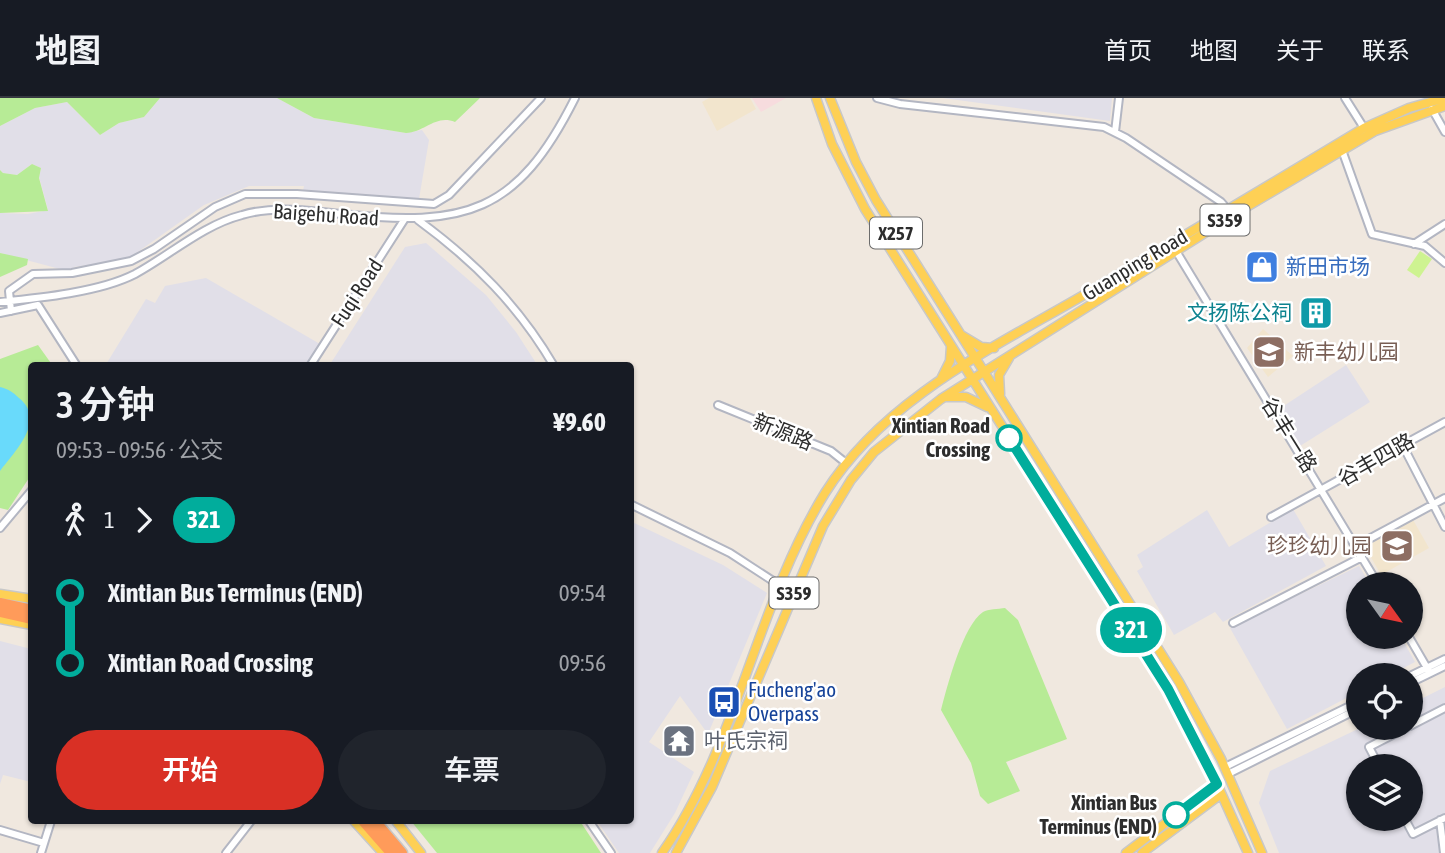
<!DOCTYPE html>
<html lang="zh">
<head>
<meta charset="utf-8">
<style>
  :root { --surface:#171b24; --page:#20242c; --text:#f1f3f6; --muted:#9ea1a6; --line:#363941; --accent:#d93025 }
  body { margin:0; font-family:"Asap Condensed","Noto Sans SC",sans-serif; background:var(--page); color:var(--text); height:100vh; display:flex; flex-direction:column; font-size:26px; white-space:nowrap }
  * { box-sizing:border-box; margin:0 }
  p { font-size:23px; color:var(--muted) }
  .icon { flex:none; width:38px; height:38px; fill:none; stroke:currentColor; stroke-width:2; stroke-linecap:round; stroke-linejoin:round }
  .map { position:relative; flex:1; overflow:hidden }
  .sheet { position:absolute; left:28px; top:264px; width:606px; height:462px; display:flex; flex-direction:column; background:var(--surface); border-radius:7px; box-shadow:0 2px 5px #0004 }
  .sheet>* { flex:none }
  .badge { padding:0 14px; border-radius:23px; font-size:24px; line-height:46px }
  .needle { width:46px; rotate:123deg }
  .fabs { position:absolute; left:1346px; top:474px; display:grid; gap:14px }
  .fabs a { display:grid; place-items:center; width:77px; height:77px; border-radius:50%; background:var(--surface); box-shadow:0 2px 5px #0004; font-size:35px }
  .map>.badge { position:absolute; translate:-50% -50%; box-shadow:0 0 0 4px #fff }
  .legs { display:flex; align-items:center; gap:10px; height:77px; padding:0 28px; font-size:23px }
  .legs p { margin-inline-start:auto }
  .head { display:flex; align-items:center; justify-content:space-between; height:119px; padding:0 28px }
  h1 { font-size:38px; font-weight:600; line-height:52px }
  .button { display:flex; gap:14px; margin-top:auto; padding:14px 28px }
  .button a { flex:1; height:80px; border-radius:42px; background:var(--accent); color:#fff; font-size:28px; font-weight:600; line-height:80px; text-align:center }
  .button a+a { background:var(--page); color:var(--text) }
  ul { padding:0 28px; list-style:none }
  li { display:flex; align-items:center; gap:24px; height:70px; font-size:26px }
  li i { display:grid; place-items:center; width:10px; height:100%; margin:0 9px; background:currentColor }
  li i::after { content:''; width:18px; height:18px; margin:-9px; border:5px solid; border-radius:50%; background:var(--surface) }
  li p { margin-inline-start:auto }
  li:first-child i { background:linear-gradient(#0000 50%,currentColor 0) }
  li:last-child i { background:linear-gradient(currentColor 50%,#0000 0) }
  header { display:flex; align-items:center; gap:42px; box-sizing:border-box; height:98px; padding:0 35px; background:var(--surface); border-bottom:2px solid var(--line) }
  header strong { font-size:33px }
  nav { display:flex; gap:38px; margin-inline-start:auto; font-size:24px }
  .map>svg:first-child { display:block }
</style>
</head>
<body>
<header>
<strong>地图</strong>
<nav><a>首页</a><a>地图</a><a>关于</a><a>联系</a></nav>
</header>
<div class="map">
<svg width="1445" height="755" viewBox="0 0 1445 755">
  <rect width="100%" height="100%" fill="#f0e8df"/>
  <path fill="#e1dfe8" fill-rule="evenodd" d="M160,0h117l37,20 92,15 16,-3 7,10 -10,59 -116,-8 1,-5h-55l-45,19 -72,51 -21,6 -37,5 -3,5 -71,-19v-40l28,1 20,-4 -9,-33 2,-9 -9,-4 -15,11 -14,-2 -3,-3v-44l35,-18 32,-6 33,33 19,-12 25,-6z
    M943,0h169l-2,23z
    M426,145l60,52 30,37 22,34h-209l76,-119z
    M206,180l114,66 -14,22h-201l41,-67 9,4 10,-17z
    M1346,267l24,37 -70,44 -21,-37z
    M1293,411l33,57 -103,56 -8,-10 -41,23 -37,-64 6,-4 -6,-12 70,-45 22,37z
    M630,423l93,44 44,28 -59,141 -28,-38 -31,46 45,30 -19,41 -25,40h-31l-22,-32h33z
    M1359,468l11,18h-12v53h43l14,25 -25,13 -32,1v16l-71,37 -57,-101z
    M0,543l31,8v133l-28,-7 -3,9z
    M1445,589v166h-166l-20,-50 11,-32 90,-43h50l1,-24zM1358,668h52v53h-52z"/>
  <path fill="#f2e5cd" d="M709,0h41l6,11 -39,22 -15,-29z
    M1263,231l30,27 -25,21 -21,-29z
    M1412,420l17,30 -48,27 -17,-30z"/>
  <path fill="#f7dcde" d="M752,0h34l-25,14z"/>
  <path fill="#b7eb96" d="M0,0h160l-16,19 -25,6 -19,12 -33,-33 -32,6 -35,18z
    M277,0h203l-25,24c-19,-8 -30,10 -49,11l-92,-15z
    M32,66l9,4 -2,10 9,33 -48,2v-43l3,3 14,2z
    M0,155l28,6 -1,6 -27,12z
    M38,247l15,21h-21l-1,109 -23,35 -8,-2v-149z
    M1005,510l13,12 49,119 -61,23 14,29 -32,13 -8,-8 -9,-33 -30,-53c6,-23 22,-85 42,-98 5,-3 15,-3 22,-4z
    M411,723h169l21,32h-164z"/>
  <path fill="#cef391" d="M1420,153l12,8 -13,19 -12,-8z"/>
  <path fill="#69dafb" d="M0,289c8,2 13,5 19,11 27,22 -2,51 -19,73z"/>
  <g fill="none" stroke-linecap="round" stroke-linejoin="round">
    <defs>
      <path id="minor" d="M877,0l23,6 204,23 22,11 95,64 7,8
        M1345,0l19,30
        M1432,11l13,23
        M1115,34l4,-34
        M1342,52l30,84 53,12 20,17
        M418,122c56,41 101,86 136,146
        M1414,146l31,-20
        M1176,153l202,333
        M0,204c40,-4 100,-10 135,-28 35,-19 68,-49 107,-59 33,-10 67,-4 100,-1 123,13 175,0 233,-116
        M11,213l-2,-20 24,-17 39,-1 59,-12 23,-12 61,-42 30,-13h52l137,10 15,-9 92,-97
        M0,215l38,-8 39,61
        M310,268l94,-146
        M718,307l113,46 15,12
        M1402,346l43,83
        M630,406l100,49 63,41
        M1271,419l174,-95
        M0,430l32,-38
        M1356,448l89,-48
        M1233,525l129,-66
        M1409,539l21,36
        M1410,578l35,-17
        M1410,585l35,-17
        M1410,628l35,-18
        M1379,668l-10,-19 37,-19
        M1225,669l133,-65
        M1228,676l130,-65
        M1405,721l8,15 32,-16
        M1440,722l4,33
        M589,723l22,32
        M0,732l44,13
        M41,755l10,-32
        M226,755l25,-32"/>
      <path id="major" d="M816,0l16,46 33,65 303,480 44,84 36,80
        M830,0l26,64 20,38 303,482 42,77 41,94
        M961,237l20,12 13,1
        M941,281l9,-18 1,-15
        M1000,296l-1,-19 10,-17
        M947,299h19l21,10
        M0,496l32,5
        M0,521l32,6
        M354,723l29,32
        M396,723l25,32
        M662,755c76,-108 94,-248 163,-360 62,-99 179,-150 276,-208 88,-52 175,-104 263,-157l45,-20 36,-10
        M676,755l36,-66 111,-261 28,-46 23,-28 67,-53 297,-187 137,-81 70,-25
        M1126,755l91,-69
        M1142,755l79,-59"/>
      <path id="highway" d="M0,505l32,7
        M0,514l32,7
        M363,723l28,32
        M375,723l27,32"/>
    </defs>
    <use href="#minor" stroke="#b3b6c2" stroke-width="10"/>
    <use href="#major" stroke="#c8c8c8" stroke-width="11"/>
    <use href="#highway" stroke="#c8c8c8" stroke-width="13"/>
    <use href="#minor" stroke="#fff" stroke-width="6"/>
    <use href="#major" stroke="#fed055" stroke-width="8"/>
    <use href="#highway" stroke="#ff9b5a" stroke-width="10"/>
  </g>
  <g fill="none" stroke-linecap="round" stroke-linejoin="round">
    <defs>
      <path id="line-1" d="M1009,340l159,251 49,95 -41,31"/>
    </defs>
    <use href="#line-1" stroke="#fff" stroke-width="16"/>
    <use href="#line-1" stroke="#01ad9c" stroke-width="10"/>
  </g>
  <defs>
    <symbol id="shop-square" viewBox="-11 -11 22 22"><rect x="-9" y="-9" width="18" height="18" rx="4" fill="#3f7fe0" stroke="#fff"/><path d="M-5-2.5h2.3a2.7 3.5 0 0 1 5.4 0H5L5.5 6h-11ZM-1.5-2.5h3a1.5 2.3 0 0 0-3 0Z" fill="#fff"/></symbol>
    <symbol id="building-square" viewBox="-11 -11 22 22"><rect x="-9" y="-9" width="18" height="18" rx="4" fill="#0f9aa8" stroke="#fff"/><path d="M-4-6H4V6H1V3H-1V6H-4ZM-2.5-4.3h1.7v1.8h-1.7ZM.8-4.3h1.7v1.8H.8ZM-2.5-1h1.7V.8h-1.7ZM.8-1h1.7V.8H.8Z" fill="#fff"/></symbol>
    <symbol id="school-square" viewBox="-11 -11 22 22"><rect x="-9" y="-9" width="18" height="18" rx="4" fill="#8d6e63" stroke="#fff"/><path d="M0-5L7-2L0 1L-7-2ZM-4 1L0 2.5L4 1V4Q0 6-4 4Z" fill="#fff"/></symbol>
    <symbol id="bus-square" viewBox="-11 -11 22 22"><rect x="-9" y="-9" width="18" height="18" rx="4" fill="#1a4fb4" stroke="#fff"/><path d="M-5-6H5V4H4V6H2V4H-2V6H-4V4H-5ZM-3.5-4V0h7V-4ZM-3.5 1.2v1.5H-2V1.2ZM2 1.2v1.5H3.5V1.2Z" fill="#fff"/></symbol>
    <symbol id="temple-square" viewBox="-11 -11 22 22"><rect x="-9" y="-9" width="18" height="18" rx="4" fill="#6b7280" stroke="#fff"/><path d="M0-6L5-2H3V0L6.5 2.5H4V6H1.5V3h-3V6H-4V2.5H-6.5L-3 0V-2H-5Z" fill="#fff"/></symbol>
  </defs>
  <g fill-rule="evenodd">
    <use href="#shop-square" x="1243" y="150" width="38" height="38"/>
    <use href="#building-square" x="1297" y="196" width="38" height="38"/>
    <use href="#school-square" x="1250" y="235" width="38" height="38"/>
    <use href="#school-square" x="1378" y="429" width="38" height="38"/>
    <use href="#bus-square" x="705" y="585" width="38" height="38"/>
    <use href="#temple-square" x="660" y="624" width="38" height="38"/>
  </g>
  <g fill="#fff" stroke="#01ad9c" stroke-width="3.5">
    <circle cx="1009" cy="340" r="12"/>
    <circle cx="1176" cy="717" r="12"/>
  </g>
  <g text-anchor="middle" stroke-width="5" stroke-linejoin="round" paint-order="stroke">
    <g fill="#fff" stroke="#6c6c6c" stroke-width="2">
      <rect x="1200.5" y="106.5" width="49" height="31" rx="5"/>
      <rect x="870" y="119.5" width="52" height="31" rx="5"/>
      <rect x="769.5" y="479.5" width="49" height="31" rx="5"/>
    </g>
    <g font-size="19" font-weight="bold" fill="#2d2d2d">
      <text x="1225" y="129">S359</text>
      <text x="896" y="142">X257</text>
      <text x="794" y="502">S359</text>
    </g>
    <g font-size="21" fill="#2d2d2d" stroke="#fff">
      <text transform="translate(326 117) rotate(4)" y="7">Baigehu Road</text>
      <text transform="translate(1135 167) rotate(-31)" y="7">Guanping Road</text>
      <text transform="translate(357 195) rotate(-57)" y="7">Fuqi Road</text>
      <text transform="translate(783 334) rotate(22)" y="7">新源路</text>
      <text transform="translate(1289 337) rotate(58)" y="7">谷丰一路</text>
      <text transform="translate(1376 362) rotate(-30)" y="7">谷丰四路</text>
    </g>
    <g font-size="21" fill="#366cbe" stroke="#fff" text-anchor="start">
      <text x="1286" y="176">新田市场</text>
    </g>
    <g font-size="21" fill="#0d838f" stroke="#fff" text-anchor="end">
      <text x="1292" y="222">文扬陈公祠</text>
    </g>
    <g font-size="21" fill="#785e54" stroke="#fff" text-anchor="start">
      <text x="1294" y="261">新丰幼儿园</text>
      <text x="1372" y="455" text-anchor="end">珍珍幼儿园</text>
    </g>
    <g font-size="21" font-weight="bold" fill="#2d2d2d" stroke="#fff" text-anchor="end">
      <text x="990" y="335">Xintian Road<tspan x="990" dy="24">Crossing</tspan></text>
      <text x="1157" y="712">Xintian Bus<tspan x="1157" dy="24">Terminus (END)</tspan></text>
    </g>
    <g font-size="21" fill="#164399" stroke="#fff" text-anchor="start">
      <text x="748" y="599">Fucheng'ao<tspan x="748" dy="24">Overpass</tspan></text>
    </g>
    <g font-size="21" fill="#5b616d" stroke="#fff" text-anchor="start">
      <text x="704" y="650">叶氏宗祠</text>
    </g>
  </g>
</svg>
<div class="fabs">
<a><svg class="needle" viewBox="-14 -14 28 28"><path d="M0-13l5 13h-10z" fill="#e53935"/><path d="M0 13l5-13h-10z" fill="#9ea1a6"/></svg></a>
<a><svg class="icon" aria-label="locate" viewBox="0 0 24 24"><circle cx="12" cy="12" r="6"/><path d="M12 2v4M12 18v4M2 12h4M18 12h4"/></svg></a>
<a><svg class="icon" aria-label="layers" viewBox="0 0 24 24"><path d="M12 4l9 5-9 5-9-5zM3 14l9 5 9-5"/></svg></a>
</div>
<b class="badge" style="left:1131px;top:532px;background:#01ad9c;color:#fff">321</b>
<section class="sheet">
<div class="head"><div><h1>3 分钟</h1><p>09:53 – 09:56 · 公交</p></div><b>¥9.60</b></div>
<div class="legs"><svg class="icon" aria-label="walk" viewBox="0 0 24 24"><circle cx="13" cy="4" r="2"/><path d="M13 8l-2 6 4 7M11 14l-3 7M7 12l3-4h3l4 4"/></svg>1<svg class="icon" aria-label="forward" viewBox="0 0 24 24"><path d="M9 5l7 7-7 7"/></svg><b class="badge" style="background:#01ad9c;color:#fff">321</b></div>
<ul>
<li><i style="color:#01ad9c"></i><b>Xintian Bus Terminus (END)</b><p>09:54</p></li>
<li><i style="color:#01ad9c"></i><b>Xintian Road Crossing</b><p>09:56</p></li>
</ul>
<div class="button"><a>开始</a><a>车票</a></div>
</section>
</div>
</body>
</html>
